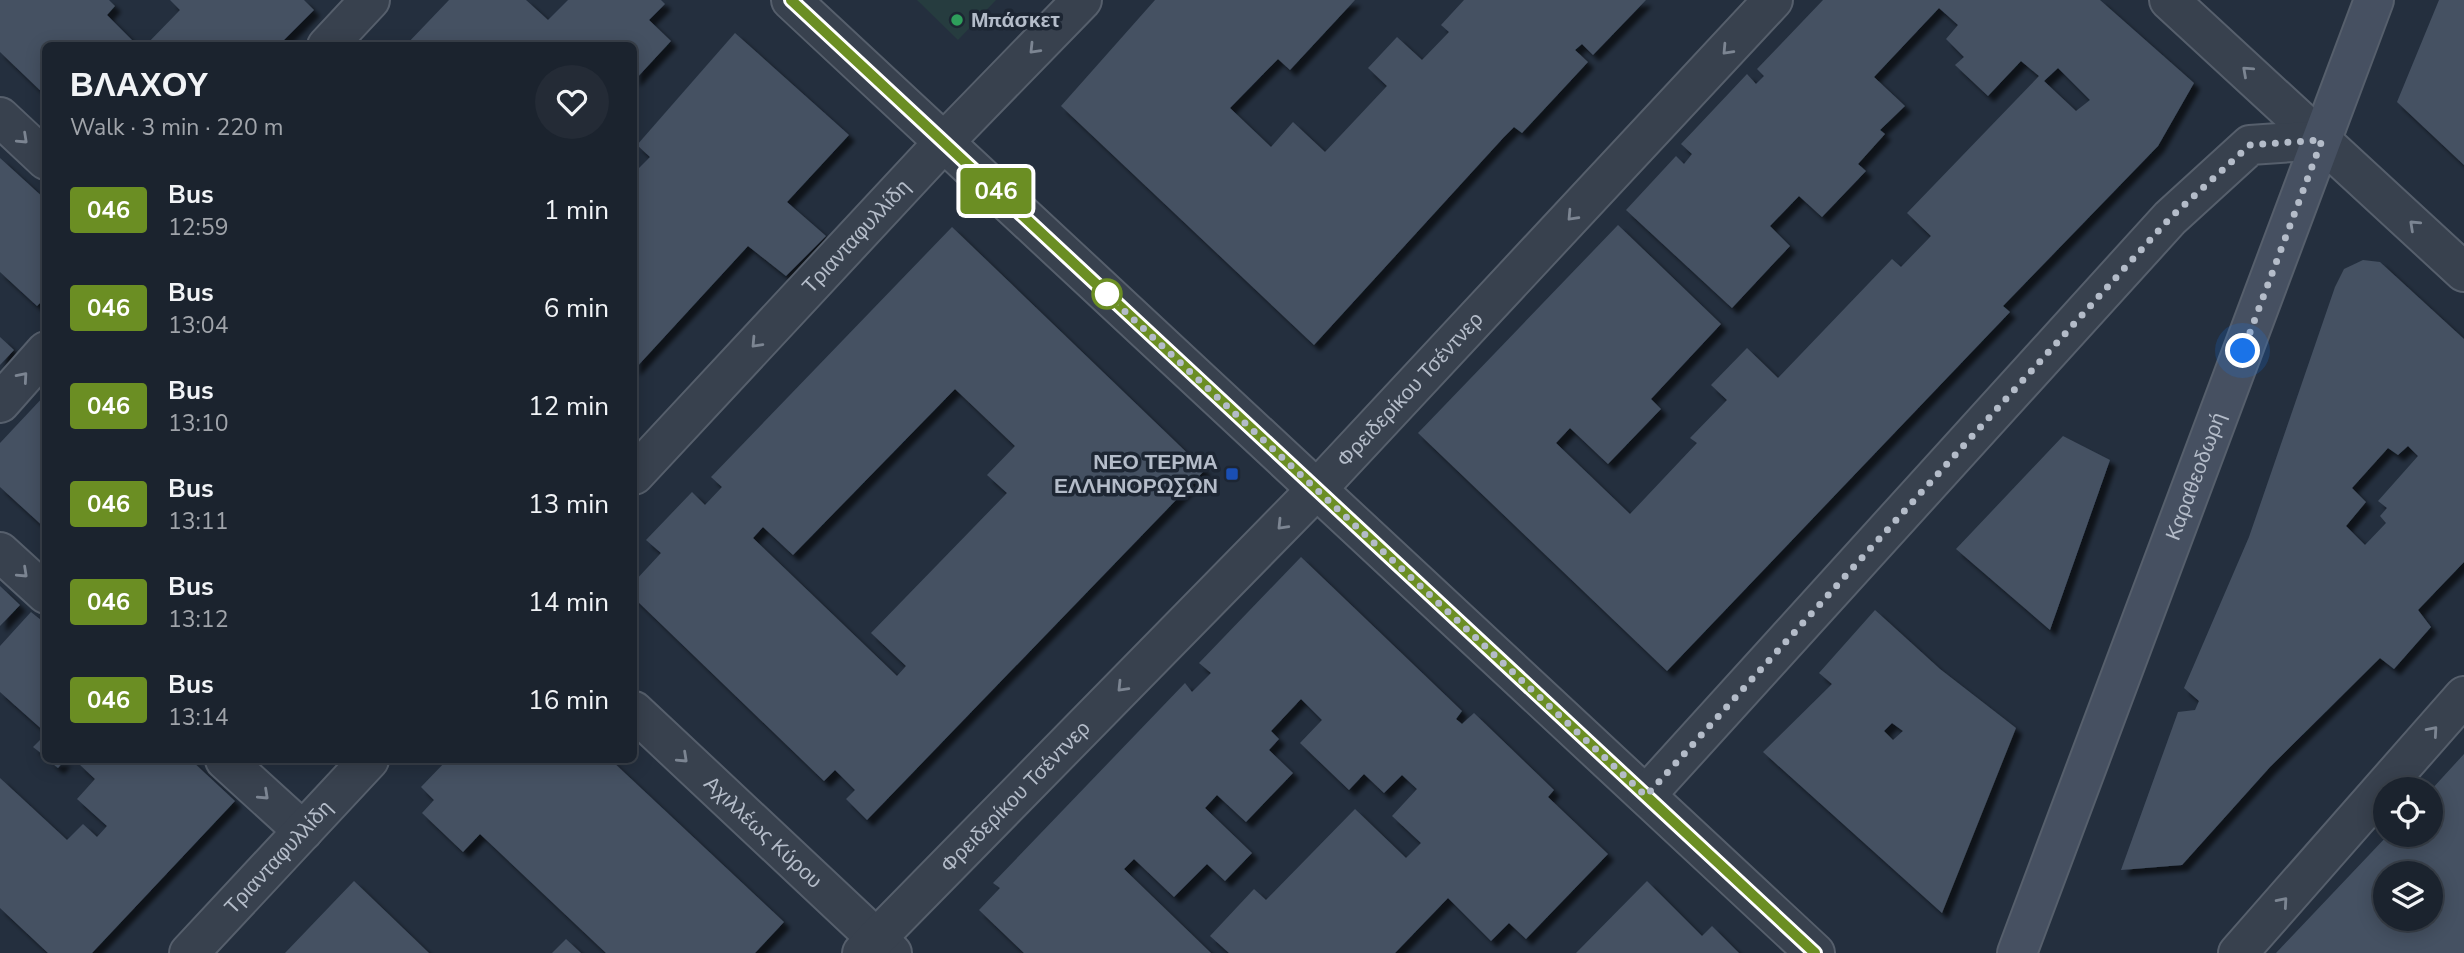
<!DOCTYPE html>
<html lang="en">
<head>
<meta charset="utf-8">
<style>
  :root { --surface:#1b232e; --page:#242b36; --text:#f1f3f6; --muted:#a0a4aa; --line:#39404a }
  body { margin:0; font-family:"Nunito Sans",sans-serif; background:var(--page); color:var(--text); height:100vh; display:flex; flex-direction:column; font-size:26px; white-space:nowrap }
  * { box-sizing:border-box; margin:0 }
  p { font-size:23px; color:var(--muted) }
  .icon { flex:none; width:38px; height:38px; fill:none; stroke:currentColor; stroke-width:2; stroke-linecap:round; stroke-linejoin:round }
  .map { position:relative; flex:1; overflow:hidden }
  .drawer { position:absolute; left:42px; top:42px; width:595px; height:721px; display:flex; flex-direction:column; background:var(--surface); border-radius:10px; box-shadow:0 4px 18px #0003,0 0 0 2px var(--line) }
  .drawer>* { flex:none }
  .badge { padding:0 14px; border-radius:5px; font-size:24px; line-height:46px }
  .fabs { position:absolute; left:2373px; top:777px; display:grid; gap:14px }
  .fabs a { display:grid; place-items:center; width:70px; height:70px; border-radius:50%; background:var(--surface); box-shadow:0 4px 18px #0003,0 0 0 2px var(--line); font-size:35px }
  .you { position:absolute; width:35px; height:35px; margin:-18px; border:5px solid #fff; border-radius:50%; background:#1a73e8; box-shadow:0 0 0 10px #1a73e833 }
  .map>.badge { position:absolute; translate:-50% -50%; box-shadow:0 0 0 4px #fff }
  .round { display:grid; place-items:center; flex:none; width:74px; height:74px; border-radius:37px; background:var(--page) }
  .overview { display:flex; align-items:center; justify-content:space-between; height:119px; padding:0 28px }
  h1 { font-size:33px; font-weight:600; line-height:52px }
  ul { padding:0; list-style:none }
  li { display:flex; align-items:center; gap:21px; height:98px; padding:0 28px }
  li div { flex:1 }
  li b { display:block; font-size:26px }
  li em { font-style:normal }
  li .badge { min-width:77px; font-weight:700; text-align:center }
  .map>svg:first-child { display:block }
</style>
</head>
<body>
<div class="map">
<svg width="2464" height="953" viewBox="0 0 2464 953">
  <defs>
    <filter id="shadow"><feDropShadow dx="6" dy="6" stdDeviation="2" flood-color="#0009"/></filter>
  </defs>
  <rect width="100%" height="100%" fill="#242f3e"/>
  <path fill="#263c3f" d="M917,0h79l-38,40z"/>
  <path fill="#455162" fill-rule="evenodd" filter="url(#shadow)" d="M0,0h109l6,6 -8,9 31,31h-92v50l-46,-44z
    M170,0h134l10,10 -36,36h-133l35,-36z
    M449,0h77l22,20 20,-20h93l4,4 -16,16 22,21 -37,40v-35h-229z
    M1155,0h200l-65,70 -12,-11 -48,49 41,39 22,-25 32,30 62,-66 -19,-18 29,-31 25,23 27,-28 -8,-7 23,-25h182l-53,55 -11,-11 -7,6 13,12 -66,71 -8,-6 -10,10 -190,208 -253,-239z
    M1823,0h277l94,83 -36,63 -155,160 7,6 -343,359 -249,-238 200,-208 103,99 -70,75 10,10 -53,55 -38,-36 -14,15 74,71 67,-71 -7,-5 37,-38 -16,-15 36,-37 31,30 114,-119 9,8 30,-31 -24,-23 132,-137 -18,-15 -33,35 -33,-31 9,-8 -18,-18 12,-14 -19,-17 -65,69 31,29 -25,24 5,4 -27,30 8,7 -44,46 -23,-21 -29,30 20,20 -58,62 -106,-98 50,-54 8,8 8,-10 -11,-10 66,-70 9,10 8,-8 -7,-7zM2058,68l32,32 -14,11 -32,-30z
    M2439,0h25v165l-67,-63z
    M735,33l114,102 -62,67 39,34 -40,40 -38,-30 -114,124v-197l16,-16 -13,-12z
    M0,158l46,42v97l-9,9 -37,-34z
    M952,227l253,243 -338,350 -21,-21 9,-9 -20,-20 -11,11 -190,-183v-16l27,-29 -15,-13 46,-48 13,13 17,-18 -11,-10zM955,389l60,57 -28,29 20,18 -136,140 35,33 -9,10 -144,-138 10,-11 30,28z
    M2363,260l17,2 84,77v223l-46,48 13,17 -37,42 -14,-11 -110,109 -88,98 -61,5 57,-158 17,-2 4,-9 -15,-13 65,-151 86,-250 9,-18zM2408,446l10,10 -40,45 9,7 -7,8 6,7 -21,22 -19,-19 20,-24 -14,-14 36,-40 10,7z
    M0,337l14,13 -14,15z
    M46,394v135l-46,-42v-44z
    M2063,436l47,24 -60,170 -94,-81z
    M1301,557l161,154 -6,8 6,5 12,-11 80,77 -6,7 60,57 -82,85 -17,-16 -18,18 -43,-43 -53,55h-166l-19,-17 44,-47 12,11 89,-91 51,49 15,-15 -29,-27 25,-27 -15,-14 -18,18 -20,-19 -15,16 -49,-47 22,-23 -21,-21 -30,32 8,8 -10,11 24,23 -47,49 -29,-27 -12,13 47,45 -27,28 -18,-17 -33,33 -40,-38 -10,10 87,84h-187l-45,-43 21,-22 -7,-5 192,-200 7,9 19,-19 -12,-10z
    M0,586l20,19 -20,21z
    M1875,610l65,59 76,59 -74,185 -179,-161 69,-68 -13,-11zM1892,723l11,8 -10,9 -9,-9z
    M31,612l15,12v109l-46,-41v-46z
    M46,734v23l-13,-10z
    M2464,754v199h-188l112,-118h43v-45zM2385,873h46v46h-46z
    M48,760h17l-7,8z
    M83,760h108l44,41 -143,152h-44l-48,-45v-130l67,62 16,-16 14,13 10,-11 -30,-27 18,-20 -16,-15z
    M447,760h164l173,162 -29,31h-149l-126,-119 -17,18 -41,-39 12,-13 -13,-13z
    M354,881l75,72h-144z
    M1647,881l55,55 10,-10 27,27h-163z
    M566,939l15,14h-29z"/>
  <g fill="none" stroke-linecap="round" stroke-linejoin="round">
    <defs>
      <g id="street">
        <path d="M791,0l1024,953"/>
        <path d="M2169,0l295,272"/>
        <path d="M327,46l43,-46"/>
        <path d="M0,117l46,43"/>
        <path d="M0,403l46,-52"/>
        <path id="s1" d="M634,475l310,-333 138,-142"/>
        <path d="M0,552l46,42"/>
        <path id="s2" d="M634,711l258,242"/>
        <path d="M225,760l78,71"/>
        <path d="M1646,795l524,-577 80,-73 72,-5"/>
        <path id="s3" d="M189,953l180,-193"/>
        <path id="s4" d="M862,953l455,-464 456,-489"/>
        <path d="M2238,953l226,-257"/>
      </g>
      <g id="secondary">
        <path id="s5" d="M2017,953l357,-953"/>
      </g>
    </defs>
    <use href="#street" stroke="#565f6c" stroke-width="42"/>
    <use href="#secondary" stroke="#565f6c" stroke-width="42"/>
    <use href="#street" stroke="#38414e" stroke-width="38"/>
    <use href="#secondary" stroke="#465061" stroke-width="38"/>
  </g>
  <defs><path id="oneway-chevron" d="M-2-3.5L2.5 0L-2 3.5" fill="none" stroke-width="1.6" stroke-linecap="round" stroke-linejoin="round" transform="scale(1.75)"/></defs>
  <g stroke="#7c8592">
    <use href="#oneway-chevron" transform="translate(1034 49) rotate(134)"/>
    <use href="#oneway-chevron" transform="translate(1727 50) rotate(133)"/>
    <use href="#oneway-chevron" transform="translate(2247 71) rotate(-138)"/>
    <use href="#oneway-chevron" transform="translate(23 139) rotate(43)"/>
    <use href="#oneway-chevron" transform="translate(1572 216) rotate(133)"/>
    <use href="#oneway-chevron" transform="translate(2414 225) rotate(-137)"/>
    <use href="#oneway-chevron" transform="translate(756 343) rotate(133)"/>
    <use href="#oneway-chevron" transform="translate(23 377) rotate(-49)"/>
    <use href="#oneway-chevron" transform="translate(1282 525) rotate(134)"/>
    <use href="#oneway-chevron" transform="translate(23 573) rotate(43)"/>
    <use href="#oneway-chevron" transform="translate(1122 687) rotate(134)"/>
    <use href="#oneway-chevron" transform="translate(2433 731) rotate(-49)"/>
    <use href="#oneway-chevron" transform="translate(683 758) rotate(43)"/>
    <use href="#oneway-chevron" transform="translate(264 795) rotate(43)"/>
    <use href="#oneway-chevron" transform="translate(2283 902) rotate(-49)"/>
  </g>
  <g fill="none" stroke-linecap="round" stroke-linejoin="round">
    <defs>
      <path id="line" d="M791,0l1024,953"/>
    </defs>
    <use href="#line" stroke="#fff" stroke-width="16"/>
    <use href="#line" stroke="#6b8e23" stroke-width="10"/>
    <path stroke="#b4bcc9" stroke-width="7" stroke-dasharray="0 12.6" d="M1107,294l-5,-4 544,506 524,-578 80,-73 72,-5 -79,211"/>
  </g>
  <circle fill="#2e9e5b" stroke="#1d2633" stroke-width="2.5" cx="957" cy="20" r="7"/>
  <circle fill="#fff" stroke="#6b8e23" stroke-width="3.5" cx="1107" cy="294" r="14"/>
  <rect fill="#1a4fb4" stroke="#1d2633" stroke-width="2.5" x="1225" y="467" width="14" height="14" rx="3.5"/>
  <g text-anchor="middle" stroke-width="7" stroke-linejoin="round" paint-order="stroke">
    <g font-size="21" font-weight="bold" fill="#b4bcc9" stroke="#1d2633" text-anchor="start">
      <text x="971" y="27">Μπάσκετ</text>
      <text x="1218" y="469" text-anchor="end">ΝΕΟ ΤΕΡΜΑ<tspan x="1218" dy="24">ΕΛΛΗΝΟΡΩΣΩΝ</tspan></text>
    </g>
    <g font-size="21" fill="#b4bcc9" stroke="#1d2633">
      <text dy="7" stroke="none"><textPath href="#s1" startOffset="326">Τριανταφυλλίδη</textPath></text>
      <text dy="7" stroke="none"><textPath href="#s4" startOffset="786">Φρειδερίκου Τσέντνερ</textPath></text>
      <text dy="7" stroke="none"><textPath href="#s5" startOffset="509">Καραθεοδωρή</textPath></text>
      <text dy="7" stroke="none"><textPath href="#s4" startOffset="219">Φρειδερίκου Τσέντνερ</textPath></text>
      <text dy="7" stroke="none"><textPath href="#s2" startOffset="177">Αχιλλέως Κύρου</textPath></text>
      <text dy="7" stroke="none"><textPath href="#s3" startOffset="131">Τριανταφυλλίδη</textPath></text>
    </g>
  </g>
</svg>
<div class="fabs">
<a><svg class="icon" aria-label="locate" viewBox="0 0 24 24"><circle cx="12" cy="12" r="6"/><path d="M12 2v4M12 18v4M2 12h4M18 12h4"/></svg></a>
<a><svg class="icon" aria-label="layers" viewBox="0 0 24 24"><path d="M12 4l9 5-9 5-9-5zM3 14l9 5 9-5"/></svg></a>
</div>
<div class="you" style="left:2243px;top:351px"></div>
<b class="badge" style="left:996px;top:191px;background:#6b8e23;color:#fff">046</b>
<section class="drawer">
<div class="overview"><div><h1>ΒΛΑΧΟΥ</h1><p>Walk · 3 min · 220 m</p></div><a class="round"><svg class="icon" aria-label="heart" viewBox="0 0 24 24"><path d="M12 20l-8-8c-3-5 5-10 8-4 3-6 11-1 8 4z"/></svg></a></div>
<ul>
<li><span class="badge" style="background:#6b8e23;color:#fff">046</span><div><b>Bus</b><p>12:59</p></div><em>1 min</em></li>
<li><span class="badge" style="background:#6b8e23;color:#fff">046</span><div><b>Bus</b><p>13:04</p></div><em>6 min</em></li>
<li><span class="badge" style="background:#6b8e23;color:#fff">046</span><div><b>Bus</b><p>13:10</p></div><em>12 min</em></li>
<li><span class="badge" style="background:#6b8e23;color:#fff">046</span><div><b>Bus</b><p>13:11</p></div><em>13 min</em></li>
<li><span class="badge" style="background:#6b8e23;color:#fff">046</span><div><b>Bus</b><p>13:12</p></div><em>14 min</em></li>
<li><span class="badge" style="background:#6b8e23;color:#fff">046</span><div><b>Bus</b><p>13:14</p></div><em>16 min</em></li>
</ul>
</section>
</div>
</body>
</html>
